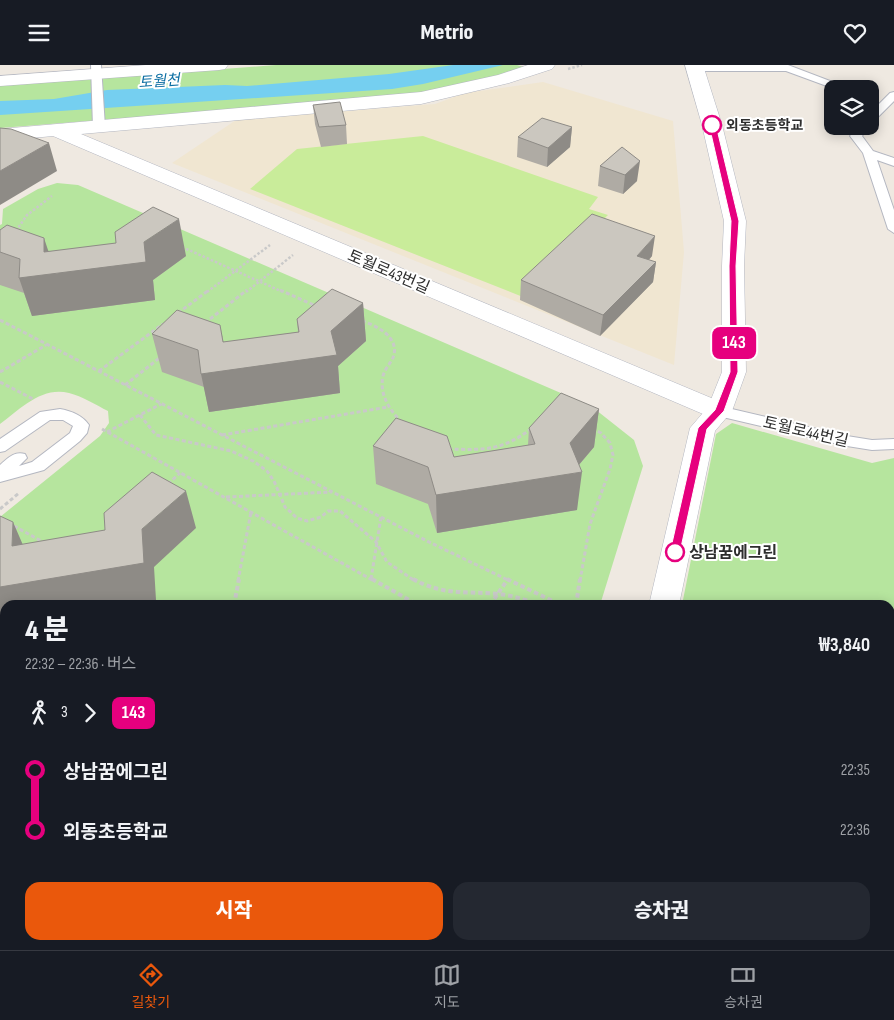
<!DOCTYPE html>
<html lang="ko">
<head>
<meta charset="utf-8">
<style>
  :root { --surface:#171b24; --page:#242831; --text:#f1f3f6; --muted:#9ea1a6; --line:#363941; --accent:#ea580c }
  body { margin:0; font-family:"Sofia Sans Condensed","Noto Sans KR",sans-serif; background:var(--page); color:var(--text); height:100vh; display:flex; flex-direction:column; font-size:19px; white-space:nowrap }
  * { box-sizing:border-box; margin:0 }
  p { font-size:16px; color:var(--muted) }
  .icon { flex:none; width:28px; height:28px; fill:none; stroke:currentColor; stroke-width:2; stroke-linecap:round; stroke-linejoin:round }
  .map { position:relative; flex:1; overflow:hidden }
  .details { position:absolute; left:0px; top:535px; width:895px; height:350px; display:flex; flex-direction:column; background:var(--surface); border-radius:15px 15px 0 0; box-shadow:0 2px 12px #0003 }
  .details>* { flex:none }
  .badge { padding:0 10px; border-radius:8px; font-size:18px; line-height:32px }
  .buttons { position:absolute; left:824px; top:15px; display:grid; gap:10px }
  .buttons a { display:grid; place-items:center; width:55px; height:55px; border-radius:10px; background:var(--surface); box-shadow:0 2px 12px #0003; font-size:25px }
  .map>.badge { position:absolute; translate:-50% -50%; box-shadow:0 0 0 2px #fff }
  .legs { display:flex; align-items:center; gap:8px; height:55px; padding:0 25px; font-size:16px }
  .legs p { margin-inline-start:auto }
  .headline { display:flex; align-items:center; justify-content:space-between; height:85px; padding:0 25px }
  h1 { font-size:28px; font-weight:800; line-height:38px }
  .cta { display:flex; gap:10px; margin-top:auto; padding:10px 25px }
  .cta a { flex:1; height:58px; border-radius:15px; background:var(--accent); color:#fff; font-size:20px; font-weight:800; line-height:58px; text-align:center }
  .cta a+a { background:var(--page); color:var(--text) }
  ul { padding:0 25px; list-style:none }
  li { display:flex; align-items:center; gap:18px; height:60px; font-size:19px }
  li i { display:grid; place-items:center; width:8px; height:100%; margin:0 6px; background:currentColor }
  li i::after { content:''; width:12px; height:12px; margin:-6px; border:4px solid; border-radius:50%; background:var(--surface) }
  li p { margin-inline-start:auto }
  li:first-child i { background:linear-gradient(#0000 50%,currentColor 0) }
  li:last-child i { background:linear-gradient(currentColor 50%,#0000 0) }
  header { display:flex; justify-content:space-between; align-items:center; height:65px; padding:0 25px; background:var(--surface); font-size:22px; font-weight:800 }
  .menu { display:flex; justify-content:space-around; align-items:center; height:70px; border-top:1px solid var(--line); background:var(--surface); font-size:14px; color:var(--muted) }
  .menu a { display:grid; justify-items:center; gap:2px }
  .menu .current { color:var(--accent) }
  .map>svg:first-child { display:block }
</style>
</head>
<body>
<header><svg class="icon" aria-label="menu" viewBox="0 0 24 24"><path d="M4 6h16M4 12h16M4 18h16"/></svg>Metrio<svg class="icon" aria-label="heart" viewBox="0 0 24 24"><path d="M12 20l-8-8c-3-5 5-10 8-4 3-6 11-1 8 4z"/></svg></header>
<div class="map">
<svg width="894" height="885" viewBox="0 0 894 885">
  <rect width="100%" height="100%" fill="#efe9e1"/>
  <path fill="#f0e6d1" d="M543,17l130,39 11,131 -10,113 -502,-202 64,-43 199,-16 30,-11z
    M0,731l5,5v144h172l7,5h-184z"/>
  <path fill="#b6e59e" d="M276,0h241l7,2 -42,14 -55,11 -175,16 -252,20v-42z
    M57,118l21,2 513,221 43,34 9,26 -43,139h-595v99l-5,-3v-184l100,-81 9,-13 -1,-12c-12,-6 -26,-15 -39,-18 -27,-7 -49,16 -69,31v-199l2,-1 1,-15 35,-20z
    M732,358l140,40 22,-5v492h-55l-18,-5h69v-340h-208l34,-171z
    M371,880h81c-30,5 -51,4 -81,0z"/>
  <path fill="#c9ec9a" d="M423,71l175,61 -9,12 19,6 -85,82 -273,-108 47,-40z
    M5,841v39h150l9,5h-164v-38z"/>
  <path fill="#75cff0" d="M453,0h50l-80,19 -31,5 -392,26v-14l54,-2 53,-9 118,-5 22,1 142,-12z"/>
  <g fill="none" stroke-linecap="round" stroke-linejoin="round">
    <defs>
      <path id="service" d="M91,0h10l4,62 -6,3 -6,-3z
        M694,0h94l63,24h-16l-49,-18h-91l-5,-3z
        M894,27v9l-20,20 -4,1v-9l20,-20z
        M858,61h11l-7,10 11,15 21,7v8l-17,-6 17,50v23l-6,-4 -25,-76 -13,-17z
        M719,341l128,30 25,4 22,-1v10l-22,1 -25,-4 -133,-31 -2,-4 2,-4z
        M60,344c11,2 22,6 29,16l-2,8 -7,8 -36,29 -44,12v-17c8,-7 14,-14 25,-11l2,4 -8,8 13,-4 38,-29 3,-7 -10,-6h-13l-45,31 -5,1v-13l40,-27z"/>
      <path id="minor" d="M146,0h82l-3,4 -6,1 -219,16v-10z
        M528,0h27l-3,4 -43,14 -88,21 -340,30 647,271 4,6 -4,6 -9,3 -9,-3 -657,-281 -53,5v-12l421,-37 77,-17z"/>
      <path id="tertiary" d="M685,0h18l19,60 24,96 -2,45 2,106 -14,39 -17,20 -36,174h-30l41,-177 18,-21 14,-35v-106l2,-45 -22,-96z
        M0,701l5,2v33l-5,-2z
        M189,880h44l2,5h-43z
        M569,880h38l-1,5h-38z"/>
    </defs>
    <use href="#service" stroke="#b4b7c1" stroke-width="2"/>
    <use href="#minor" stroke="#b4b7c1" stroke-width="1"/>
    <use href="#tertiary" stroke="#b4b7c1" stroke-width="1"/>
    <path stroke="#c9c9c9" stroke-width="2.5" stroke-dasharray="2.5 2" stroke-linecap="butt" d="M568,4l14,-4
      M16,166l11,-16 25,-19
      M182,182l101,45
      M207,227l63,-47
      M246,227l47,-37"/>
    <path stroke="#c9c9c9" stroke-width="3" stroke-dasharray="4 2.5" stroke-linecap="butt" d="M280,225l36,16
      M178,248l31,-23
      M0,255l427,221 83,40
      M362,256c15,5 36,15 32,34 -2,7 -9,13 -11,21 -4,17 6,34 18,45
      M205,258l42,-33
      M99,306l64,-47
      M0,307l46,-27
      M0,317l33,17
      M125,320l37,-29
      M140,350l16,20 75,16 22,10 14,10 7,10 11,26 12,11 10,3 14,-4 7,-6h12l36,31 11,20 28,19
      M102,364l272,152
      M107,367l54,-28
      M222,370l166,-28
      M448,384c36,1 53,2 83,-20
      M168,419l12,-11
      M226,432l106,-5
      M0,444l19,-16
      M14,461l29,16
      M371,514l10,-62
      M238,516l13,-69
      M507,516l1,-2
      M580,516l10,-57 20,-55 3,-14 -3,-12 -9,-10 -8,-4"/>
    <path stroke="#c9c9c9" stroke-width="4" stroke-dasharray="4.5 3" stroke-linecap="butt" d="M372,514l46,26
      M413,514c31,17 54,12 86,15 14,2 28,6 41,11
      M507,514l54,26
      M234,540l5,-26
      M490,540l18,-26
      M576,540l4,-26
      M0,593l5,1"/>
    <use href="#service" fill="#fff" fill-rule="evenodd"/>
    <use href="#minor" fill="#fff" fill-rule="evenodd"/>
    <use href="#tertiary" fill="#fff" fill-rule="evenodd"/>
  </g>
  <path fill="#afaba4" d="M313,40l33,20 1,19 -26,3 -6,-23z
    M572,62l-2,20 -23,20 -30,-10 1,-20z
    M622,82l15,34 -14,13 -25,-8 2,-20z
    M0,165l49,21 137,5 -33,24 2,20 -123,16 -8,-23 -24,-8z
    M652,191l-3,4 7,2 -3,20 -53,54 -80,-36 1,-20z
    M363,238l3,38 -28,25 2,27 -131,19 -5,-25 -42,-15 -10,-38 72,8 74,-10 -1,-13z
    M599,344l-5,38 -15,18 -2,45 -140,23 -9,-29 -52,-20 -3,-38 81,11 74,-12 1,-17z"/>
  <path fill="#8e8b86" d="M572,62l-2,20 -23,20 1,-19z
    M49,78l8,28 -57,34v-34z
    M640,96l-3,20 -14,13 2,-19z
    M179,154l7,37 -33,24 2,20 -123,16 -13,-38 25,-40 12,36 88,-32z
    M655,171l-3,20 -18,20 3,-20z
    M656,197l-3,20 -53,54 3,-21z
    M363,238l3,38 -28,25 2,27 -131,19 -8,-38 22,-32 -3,-17 9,45z
    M599,344l-5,38 -23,27 11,-2 -5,38 -140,23 -1,-38 134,-52z
    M186,426l10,37 -42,39 2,33 -28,5h-123v21l-5,1v-40l12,-41 1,-24 16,37 113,-30z
    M0,766l5,8v11l-5,4z"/>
  <path fill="#cbc7bf" stroke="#8e8b86" d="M340,37l6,23 -27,2 -6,-22z
    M542,53l30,9 -24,21 -30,-11z
    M0,63l11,1 38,14 -49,28z
    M622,82l18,14 -15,14 -25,-9z
    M153,142l26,12 -35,23 2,20 -127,16 1,-19 -20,-7v-22l7,-5 37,13v14l72,-9 -1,-11z
    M592,149l63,22 -18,20 19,6 -53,53 -82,-35z
    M332,224l31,14 -32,28 6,24 -136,19 -3,-24 -46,-16 25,-24 43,15 3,17 76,-10 -2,-13z
    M561,328l38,16 -29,34 12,29 -146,23 -8,-28 -55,-21 23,-28 51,18 7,21 81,-13 -6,-16z
    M152,407l34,19 -44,38 2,34 -144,24v-71l13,6 -1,24 93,-16 -1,-17z"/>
  <path fill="#e6007e" stroke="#fff" d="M712,58l4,2 23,96 -3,45 2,106 -14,39 -17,18 -27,123 -5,4 -5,-4 28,-124 17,-18 15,-38 -1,-106 2,-45 -22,-96z"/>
  <g fill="#fff" stroke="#e6007e" stroke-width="2.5">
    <circle cx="712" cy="60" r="9"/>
    <circle cx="675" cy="487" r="9"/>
  </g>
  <g text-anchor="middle" stroke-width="4" stroke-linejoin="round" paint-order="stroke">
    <g font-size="14" font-weight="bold" fill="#2e2e2e" stroke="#fff" text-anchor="start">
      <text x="726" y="65">외동초등학교</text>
    </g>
    <g font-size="15" font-style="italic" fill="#0d6fa3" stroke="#fff">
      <text transform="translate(159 16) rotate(-4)" y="5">토월천</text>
    </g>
    <g font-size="16" fill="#2e2e2e" stroke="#fff">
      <text transform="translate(389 206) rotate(23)" y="6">토월로43번길</text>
      <text transform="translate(806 366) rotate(13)" y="6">토월로44번길</text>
    </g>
    <g font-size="16" font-weight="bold" fill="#2e2e2e" stroke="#fff" text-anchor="start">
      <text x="689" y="493">상남꿈에그린</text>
    </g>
  </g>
</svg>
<div class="buttons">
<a><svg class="icon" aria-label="layers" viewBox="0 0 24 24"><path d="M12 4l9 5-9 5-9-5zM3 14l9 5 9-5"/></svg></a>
</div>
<b class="badge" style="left:734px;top:278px;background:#e6007e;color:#fff">143</b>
<section class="details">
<div class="headline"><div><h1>4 분</h1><p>22:32 – 22:36 · 버스</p></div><b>₩3,840</b></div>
<div class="legs"><svg class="icon" aria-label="walk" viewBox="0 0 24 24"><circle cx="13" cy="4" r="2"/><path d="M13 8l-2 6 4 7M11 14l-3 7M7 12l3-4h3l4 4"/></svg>3<svg class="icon" aria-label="forward" viewBox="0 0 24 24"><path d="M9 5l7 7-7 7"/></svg><b class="badge" style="background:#e6007e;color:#fff">143</b></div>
<ul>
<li><i style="color:#e6007e"></i><b>상남꿈에그린</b><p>22:35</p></li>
<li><i style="color:#e6007e"></i><b>외동초등학교</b><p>22:36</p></li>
</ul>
<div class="cta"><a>시작</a><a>승차권</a></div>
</section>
</div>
<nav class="menu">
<a class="current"><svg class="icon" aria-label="directions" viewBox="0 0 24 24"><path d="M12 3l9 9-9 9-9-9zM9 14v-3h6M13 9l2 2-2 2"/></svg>길찾기</a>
<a><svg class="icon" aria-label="map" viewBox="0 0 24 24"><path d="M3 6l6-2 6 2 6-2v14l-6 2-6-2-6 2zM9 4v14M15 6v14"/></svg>지도</a>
<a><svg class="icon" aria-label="tickets" viewBox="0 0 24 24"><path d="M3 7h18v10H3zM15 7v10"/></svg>승차권</a>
</nav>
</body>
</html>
